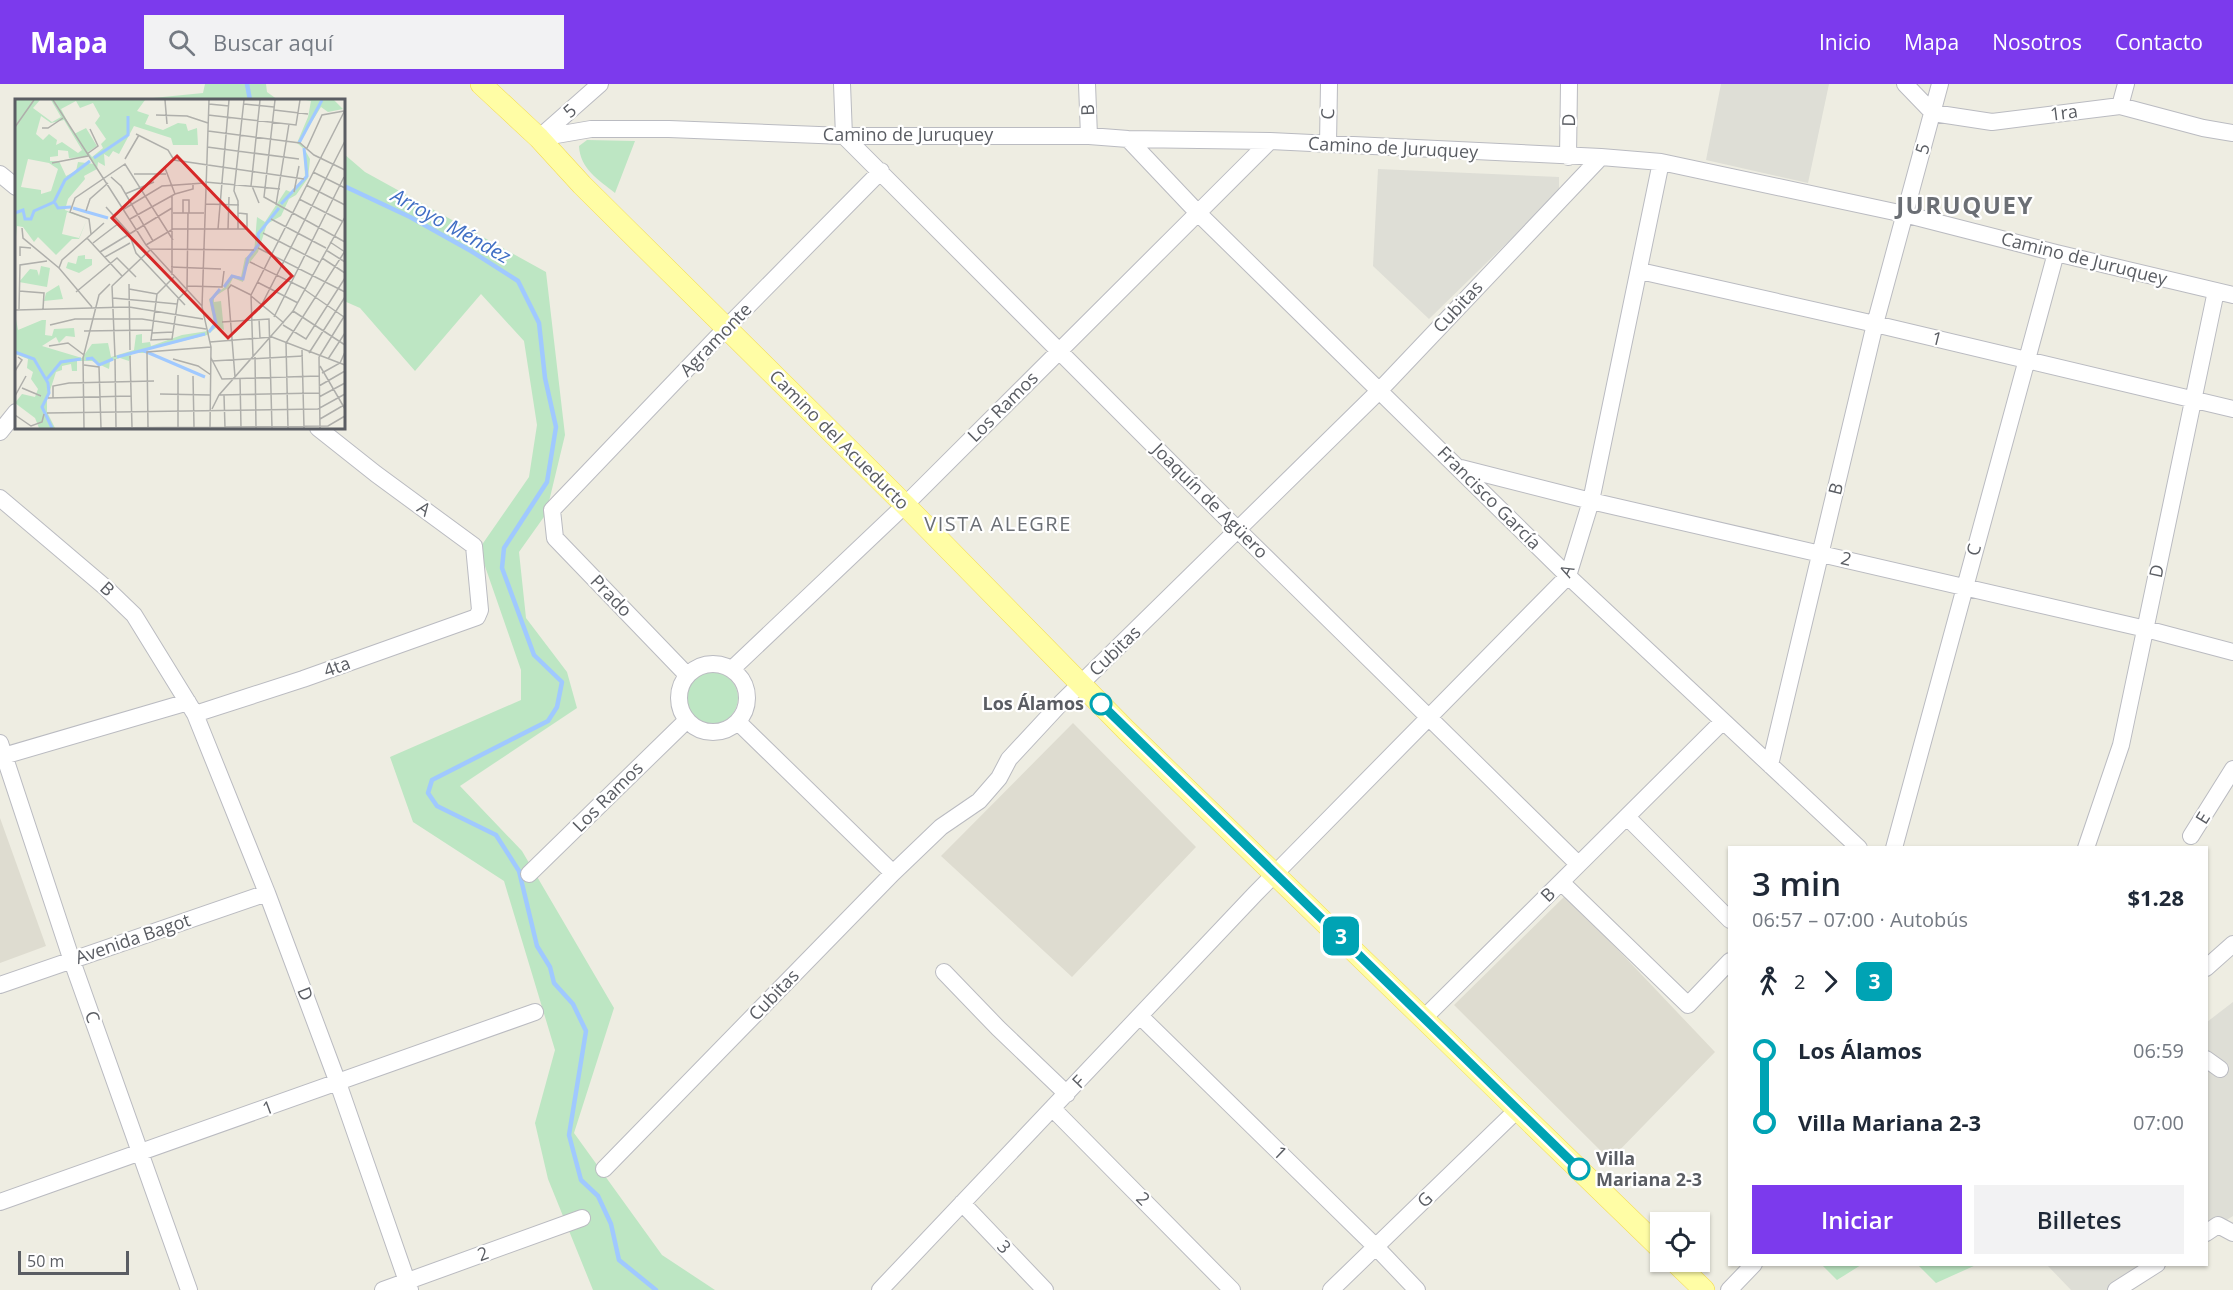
<!DOCTYPE html>
<html lang="es">
<head>
<meta charset="utf-8">
<style>
  :root { --surface:#fff; --page:#f2f2f3; --text:#1f2937; --muted:#747a83; --accent:#7c3aed }
  body { margin:0; font-family:"Open Sans",sans-serif; background:var(--page); color:var(--text); height:100vh; display:flex; flex-direction:column; font-size:22px; white-space:nowrap }
  * { box-sizing:border-box; margin:0 }
  p { font-size:20px; color:var(--muted) }
  .icon { flex:none; width:33px; height:33px; fill:none; stroke:currentColor; stroke-width:2; stroke-linecap:round; stroke-linejoin:round }
  .map { position:relative; flex:1; overflow:hidden }
  .details { position:absolute; left:1728px; top:762px; width:480px; height:420px; display:flex; flex-direction:column; background:var(--surface); border-radius:0px; box-shadow:0 2px 4px #0004 }
  .details>* { flex:none }
  .badge { padding:0 12px; border-radius:9px; font-size:21px; line-height:39px }
  .fabs { position:absolute; left:1650px; top:1128px; display:grid; gap:12px }
  .fabs a { display:grid; place-items:center; width:60px; height:60px; border-radius:0px; background:var(--surface); box-shadow:0 2px 4px #0004; font-size:30px }
  .scale { position:absolute; left:18px; bottom:15px; width:111px; box-sizing:border-box; padding-left:6px; border:3px solid #5a5d63; border-top:0; font-size:16px; line-height:21px; white-space:nowrap; color:#5a5d63; -webkit-text-stroke:4px #fff; paint-order:stroke }
  .map>.badge { position:absolute; translate:-50% -50%; box-shadow:0 0 0 3px #fff }
  .legs { display:flex; align-items:center; gap:9px; height:66px; padding:0 24px; font-size:20px }
  .legs p { margin-inline-start:auto }
  .summary { display:flex; align-items:center; justify-content:space-between; height:102px; padding:0 24px }
  h1 { font-size:33px; font-weight:600; line-height:45px }
  .action { display:flex; gap:12px; margin-top:auto; padding:12px 24px }
  .action a { flex:1; height:69px; border-radius:0px; background:var(--accent); color:#fff; font-size:24px; font-weight:600; line-height:69px; text-align:center }
  .action a+a { background:var(--page); color:var(--text) }
  ul { padding:0 24px; list-style:none }
  li { display:flex; align-items:center; gap:21px; height:72px; font-size:22px }
  li i { display:grid; place-items:center; width:9px; height:100%; margin:0 8px; background:currentColor }
  li i::after { content:''; width:15px; height:15px; margin:-8px; border:4px solid; border-radius:50%; background:var(--surface) }
  li p { margin-inline-start:auto }
  li:first-child i { background:linear-gradient(#0000 50%,currentColor 0) }
  li:last-child i { background:linear-gradient(currentColor 50%,#0000 0) }
  header { display:flex; align-items:center; gap:36px; box-sizing:border-box; height:84px; padding:0 30px; background:var(--accent); color:#fff }
  header strong { font-size:28px }
  nav { display:flex; gap:33px; margin-inline-start:auto; font-size:21px }
  .search { width:420px; height:54px; background:var(--page); display:flex; align-items:center; gap:15px; box-sizing:border-box; padding:0 21px; border-radius:0px; color:var(--muted); font-size:22px }
  .map>svg:first-child { display:block }
</style>
</head>
<body>
<header>
<strong>Mapa</strong>
<div class="search"><svg class="icon" aria-label="search" viewBox="0 0 24 24"><circle cx="10" cy="10" r="6"/><path d="M15 15l6 6"/></svg>Buscar aquí</div>
<nav><a>Inicio</a><a>Mapa</a><a>Nosotros</a><a>Contacto</a></nav>
</header>
<div class="map">
<svg width="2233" height="1206" viewBox="0 0 2233 1206">
  <rect width="100%" height="100%" fill="#eeede2"/>
  <path fill="#deded6" d="M1721,0h108l-21,99 -102,-23z
    M1378,85l181,8v15l-130,127 -56,-53z
    M2233,918v214l-26,16v-210z
    M2047,1181h106l-41,25h-41z"/>
  <path fill="#dedcd0" d="M1073,639l123,124 -124,130 -131,-121z
    M0,734l46,128 -46,17z
    M1566,811l149,157 -105,108 -156,-155z"/>
  <path fill="#bde6c3" d="M205,0h61l1,8 11,8h-145l70,-7z
    M587,56l48,1 -20,52c-16,-13 -35,-24 -36,-47z
    M344,70l21,18 181,100 19,163 -19,79 -27,38 7,66 41,54 10,36 -117,78 62,65 92,157 -40,125 88,122 53,35h-122l-45,-111 -13,-56 20,-73 -51,-169 -91,-59 -23,-65 131,-57v-30l-42,-121 50,-72 8,-52 -13,-84 -43,-47 -66,77 -55,-63 -16,-7z
    M686 614a26 26 0 1 1 52 0a26 26 0 1 1-52 0Z
    M1822,1181h39l-24,15z
    M1918,1181h58l-40,18z"/>
  <g fill="none" stroke-linecap="round" stroke-linejoin="round">
    <path stroke="#a0c9ff" stroke-width="4.5" d="M247,0l3,16
      M344,102l66,31 61,34 47,30 21,42 6,55 11,49 -9,55 -43,66 -2,20 32,87 28,27 -5,25 -9,14 -116,59 -4,13 9,13 59,29 23,36 18,75 13,21 4,16 19,21 13,27 -17,104 12,45 17,16 13,28 8,36 37,30"/>
    <defs>
      <path id="minor" d="M842,0l2,52 395,395 339,333
        M1087,0l2,52
        M1905,0l28,29 59,9 128,-16 83,22 30,5
        M2120,22l6,-22
        M540,53l60,-53
        M539,54l52,-9h78l175,7h245l39,3 142,2 331,16 60,5 243,52 152,39 177,42
        M1128,55l70,74 370,363 291,272
        M1328,60l1,-60
        M1568,73l1,-73
        M0,90l16,13
        M1640,187l235,53 358,85
        M0,348l16,-20
        M1461,384l130,33 555,128 87,23
        M0,414l106,90 28,27 61,99 72,179 71,190 72,207
        M679 614a34 34 0 1 1 68 0a34 34 0 1 1-68 0Z
        M732,585l173,-164 365,-364
        M687,591l-132,-137 -3,-28 174,-182 155,-157
        M195,630l108,-35 174,-62 3,-7 -6,-64 -98,-72 -58,-46
        M738,638l155,151
        M0,659l72,218 117,329
        M0,673l188,-55
        M1770,681l105,-441 65,-240
        M1627,733l103,103
        M2191,752l42,-67
        M1894,764l162,-595
        M2086,764l35,-103 95,-454
        M529,790l158,-154
        M1561,798l127,123 42,-44
        M2206,884l27,-24
        M944,888l54,56 69,66
        M0,901l267,-92
        M1141,933l235,230 41,43
        M1425,933l297,-295
        M2206,975l14,10
        M1053,1025l179,181
        M604,1085l289,-296 48,-46 38,-26 20,-23 10,-19 52,-56 318,-312 222,-234
        M0,1118l535,-190
        M962,1119l83,87
        M2206,1149l12,-8 15,8
        M383,1206l199,-72
        M880,1206l375,-396 313,-318 23,-75 70,-339
        M1331,1206l187,-181
        M1729,1206l25,-26
        M2116,1206l41,-26"/>
      <path id="major" d="M481,0l58,54 43,47 323,320 221,225 534,518
        M1675,1178l29,28"/>
    </defs>
    <use href="#minor" stroke="#babbc1" stroke-width="18"/>
    <use href="#major" stroke="#f5dd54" stroke-width="22"/>
    <use href="#minor" stroke="#fff" stroke-width="16"/>
    <use href="#major" stroke="#fffda5" stroke-width="21"/>
  </g>
  <g fill="none" stroke-linecap="round" stroke-linejoin="round">
    <defs>
      <path id="line-1" d="M1101,620l478,465"/>
    </defs>
    <use href="#line-1" stroke="#fff" stroke-width="14"/>
    <use href="#line-1" stroke="#00a3b4" stroke-width="9"/>
  </g>
  <g fill="#fff" stroke="#00a3b4" stroke-width="3">
    <circle cx="1101" cy="620" r="10"/>
    <circle cx="1579" cy="1085" r="10"/>
  </g>
  <g text-anchor="middle" stroke-width="4.5" stroke-linejoin="round" paint-order="stroke">
    <g font-size="18" fill="#5a5d63" stroke="#fff">
      <text transform="translate(1088 26) rotate(-92)" y="6">B</text>
      <text transform="translate(570 27) rotate(-41)" y="6">5</text>
      <text transform="translate(2064 29) rotate(-7)" y="6">1ra</text>
      <text transform="translate(1328 30) rotate(-89)" y="6">C</text>
      <text transform="translate(1569 36) rotate(-89)" y="6">D</text>
      <text x="908" y="57">Camino de Juruquey</text>
      <text transform="translate(1393 64) rotate(3)" y="6">Camino de Juruquey</text>
      <text transform="translate(1923 65) rotate(-74)" y="6">5</text>
      <text transform="translate(2084 175) rotate(14)" y="6">Camino de Juruquey</text>
      <text transform="translate(1458 223) rotate(-47)" y="6">Cubitas</text>
      <text transform="translate(1937 255) rotate(14)" y="6">1</text>
      <text transform="translate(716 256) rotate(-46)" y="6">Agramonte</text>
      <text transform="translate(1003 323) rotate(-45)" y="6">Los Ramos</text>
      <text transform="translate(839 356) rotate(45)" y="6">Camino del Acueducto</text>
      <text transform="translate(1836 405) rotate(-76)" y="6">B</text>
      <text transform="translate(1489 414) rotate(45)" y="6">Francisco García</text>
      <text transform="translate(1210 417) rotate(45)" y="6">Joaquín de Agüero</text>
      <text transform="translate(424 425) rotate(36)" y="6">A</text>
      <text transform="translate(1974 466) rotate(-74)" y="6">C</text>
      <text transform="translate(1846 475) rotate(13)" y="6">2</text>
      <text transform="translate(1567 487) rotate(-63)" y="6">A</text>
      <text transform="translate(2157 487) rotate(-78)" y="6">D</text>
      <text transform="translate(107 505) rotate(43)" y="6">B</text>
      <text transform="translate(611 512) rotate(46)" y="6">Prado</text>
      <text transform="translate(1115 567) rotate(-44)" y="6">Cubitas</text>
      <text transform="translate(337 583) rotate(-20)" y="6">4ta</text>
      <text transform="translate(608 713) rotate(-45)" y="6">Los Ramos</text>
      <text transform="translate(2203 734) rotate(-58)" y="6">E</text>
      <text transform="translate(1548 811) rotate(-45)" y="6">B</text>
      <text transform="translate(133 855) rotate(-19)" y="6">Avenida Bagot</text>
      <text transform="translate(305 910) rotate(69)" y="6">D</text>
      <text transform="translate(774 911) rotate(-46)" y="6">Cubitas</text>
      <text transform="translate(92 933) rotate(70)" y="6">C</text>
      <text transform="translate(1079 998) rotate(-46)" y="6">F</text>
      <text transform="translate(268 1024) rotate(-20)" y="6">1</text>
      <text transform="translate(1280 1069) rotate(44)" y="6">1</text>
      <text transform="translate(1143 1115) rotate(45)" y="6">2</text>
      <text transform="translate(1425 1116) rotate(-44)" y="6">G</text>
      <text transform="translate(1004 1163) rotate(46)" y="6">3</text>
      <text transform="translate(483 1170) rotate(-20)" y="6">2</text>
    </g>
    <g font-size="18" font-weight="bold" fill="#5a5d63" stroke="#fff" text-anchor="end">
      <text x="1084" y="626">Los Álamos</text>
      <text x="1596" y="1081" text-anchor="start">Villa<tspan x="1596" dy="21">Mariana 2-3</tspan></text>
    </g>
    <g font-size="20" font-style="italic" fill="#406fc5" stroke="#fff">
      <text transform="translate(451 142) rotate(29)" y="7">Arroyo Méndez</text>
    </g>
    <g font-size="20" letter-spacing="1.5" fill="#6b6f75" stroke="#fff">
      <text x="998" y="447">VISTA ALEGRE</text>
    </g>
    <g font-size="24" font-weight="bold" letter-spacing="1.5" fill="#6b6f75" stroke="#fff">
      <text x="1965" y="130">JURUQUEY</text>
    </g>
  </g>
  <g transform="translate(15 15)">
    <rect width="330" height="330" fill="#eeede2"/>
    <path d="M0,1h25l-7,8 19,14 9,-5 -10,-17h94l-8,11 12,4 -4,9 18,6 15,-7 8,1 2,7 9,-3 1,17h-25l-2,-7 -37,-12 -15,28 -6,-3 -4,6 -5,-3 1,12 -7,-4 -1,7 -13,7 1,3 -17,20 -3,11 22,9 -8,20h-7l-16,16 -18,-18 -4,5 -11,-15 -6,-1 -2,21zM61,2l4,7 13,-5 7,13 -5,7 11,16 -5,5 2,4 -11,9 -4,-5 9,-6 -11,-18 -12,6 -13,-25zM26,17l10,7 13,-3 18,30 -4,3 -16,-11 -6,3 1,-5 -8,-6 -6,6 -7,-6zM43,51l10,1 1,7 20,-1 6,7 -17,-2 -2,9 -10,5 -7,-15h-9v-4l8,-1zM13,60l21,4 9,6 -7,22 -10,3v-4l-20,-3zM52,113l20,7 -8,19 -17,-4zM291,1h28l9,9 -15,3 -7,-5 -21,34 10,18 -2,19 -12,17 -7,4 -8,17 -14,8 -9,28 -14,18 -1,12 -10,-4 -5,10 -14,9v5l7,-1 3,29 -7,-3 -10,8 -61,15 -1,3h-13l-3,8 -9,-3 -10,3 -1,8 -17,-8h-15v10h-5l-1,-7 -9,2v4l-6,2 -9,28v12l8,16h-16l-4,-10 -20,-15 7,-9 13,3 3,-8 -7,-10 2,-7 -6,-4 1,-9 -13,-5v-40l3,16 24,-10h4l-1,15 7,1 2,-7 20,-1 1,9 -9,-1 -7,7 -3,-6 -14,9 40,12 10,-14 16,-1 3,14 23,-7 2,-15 6,-1v9l8,-1 1,4 31,-11 26,-4 6,-8 -5,-24 17,-13 5,-11 10,2 4,-19 9,-5 3,-36 8,5 21,-32 7,3 12,-15 -1,-29 -7,-6 11,-26 3,-16zM70,156v4h7v6l-13,8 -13,-5 2,-6 8,2 2,-8zM26,167l9,2 -3,19 -28,-5 11,-13 7,1 2,6zM44,186l4,14 -19,2 2,-8z" fill="#bde6c3" fill-rule="evenodd"/>
    <path fill="none" stroke="#a0c9ff" stroke-width="3" d="M284,44l23,-43M79,59l34,-23v-19M40,104l3,5 13,-1M266,105l26,-28 -3,-28M58,109l35,10M0,114l8,-3 2,9h6l3,-8 20,-9 11,-22 25,-19M209,188l8,-11 11,3 5,-21 11,-14 -1,-10 21,-26M194,233l7,-9 -5,-23 9,-11M127,251l63,27M0,253l19,7 14,24 1,10 -7,14 10,21M102,258l88,-23M71,260l6,-1 7,7 14,-6M31,281l15,-18 20,-3"/>
    <path fill="none" stroke="#afafab" stroke-width="1.5" d="M38,1l93,145 56,61M150,1l2,24M194,1l-7,207 9,40 -1,81M260,1l-11,97 81,45M194,5l20,2M229,5l30,3M259,11l34,4M141,16l31,1 21,7M193,16l88,10 4,-25M0,28l19,-27M27,29h6l15,-10M193,32l92,12 14,12 31,15M121,35l32,16 6,10 130,19M192,48l92,12M292,49l15,-33 22,-4M72,55l11,-8 -8,-17M110,60l14,-24M37,64l36,-7M150,69l10,26M298,73l32,16M119,75h32M96,78l10,9 32,55M190,83l75,7M291,86l39,20M236,87l9,-86M237,87l7,17M279,93l5,-26M110,95l29,-12M284,100l43,22M190,105l34,1M261,106l13,-81M91,108l23,26 7,20 49,52M109,110l38,-23 42,-3M71,112l4,-12 18,-16M158,114h31M168,114v-13h6v13M115,120l45,-25 18,-5v-6M256,120l55,29M7,129l1,10 36,30 33,39M203,130l11,-129M213,130l1,-32M223,130v-28l-4,-10 10,-91M248,134l56,29M76,135l-2,-15 -19,-7 5,-14 50,-34 48,76M72,139l35,38M315,143l15,10M78,144l26,-20M131,146l27,-16h74v-15l-9,-1M243,149l87,44M134,150l105,1M311,151l19,12M85,153l72,-44M5,157v-9l11,1M90,158l25,-14M307,159l23,15M235,163l55,27M156,168l50,2M44,169l3,-8 42,-37M157,176v-79M242,183l41,21M114,185l1,66M97,187l3,71M97,187l38,-36M172,187l35,1 2,-16M114,190l28,5M290,191l39,27M4,192l25,2 -1,16M61,193l41,-34 19,19M142,195l-6,46 21,-1 6,-40 9,-9 1,-77M142,195l17,-17M236,197l33,27M98,199l64,6M4,210l1,-44 27,-4M1,211l113,-3 74,12M244,211l86,-169M278,212l52,34M259,218l70,-140M244,220l1,19M207,223l47,-3 3,109M35,226l25,-6h67l64,10M268,226l23,14 39,-61M69,232l68,-1M137,234l21,-1M195,243l62,-5 73,28M34,247l19,-3 16,12M287,251l2,78M294,254l36,-56M115,257l2,71M238,258l-2,-62 94,-185M240,258l1,71M304,258l1,71M304,258l26,-42M196,259l11,21 97,-3M100,260l1,68M158,260l25,7 13,9M313,260l17,-26M197,262l91,-5M69,266l15,2 2,61M305,267l25,43M0,272l7,-11 -4,-3M307,274l18,-10 5,-11M163,276v52M178,277l1,51M220,278l-7,-88 3,-4 20,10M225,279l1,50M304,287l26,-15M7,289l19,8M145,295l50,1M204,296l100,-2M209,296l1,33M0,297l11,-20M304,298l26,-14M33,299l83,-2M38,299v-12l16,-3 85,-2M197,310l7,-14 74,-84 52,-94M32,314l271,-4 27,-15M0,316l16,11 11,-4 2,-8M305,320l24,-14M133,328l-1,-75 64,-5M69,329l-1,-70 16,-63 11,-11M86,329l227,-2 17,-10M273,329l-2,-85 59,-92"/>
    <path fill="#d62828" fill-opacity="0.15" stroke="#d62828" stroke-width="3" d="M162,57l115,120 -64,62 -116,-120z"/>
    <rect width="330" height="330" fill="none" stroke="#5a5d63" stroke-width="3"/>
  </g>
</svg>
<div class="fabs">
<a><svg class="icon" aria-label="locate" viewBox="0 0 24 24"><circle cx="12" cy="12" r="6"/><path d="M12 2v4M12 18v4M2 12h4M18 12h4"/></svg></a>
</div>
<div class="scale">50 m</div>
<b class="badge" style="left:1341px;top:852px;background:#00a3b4;color:#fff">3</b>
<section class="details">
<div class="summary"><div><h1>3 min</h1><p>06:57 – 07:00 · Autobús</p></div><b>$1.28</b></div>
<div class="legs"><svg class="icon" aria-label="walk" viewBox="0 0 24 24"><circle cx="13" cy="4" r="2"/><path d="M13 8l-2 6 4 7M11 14l-3 7M7 12l3-4h3l4 4"/></svg>2<svg class="icon" aria-label="forward" viewBox="0 0 24 24"><path d="M9 5l7 7-7 7"/></svg><b class="badge" style="background:#00a3b4;color:#fff">3</b></div>
<ul>
<li><i style="color:#00a3b4"></i><b>Los Álamos</b><p>06:59</p></li>
<li><i style="color:#00a3b4"></i><b>Villa Mariana 2-3</b><p>07:00</p></li>
</ul>
<div class="action"><a>Iniciar</a><a>Billetes</a></div>
</section>
</div>
</body>
</html>
